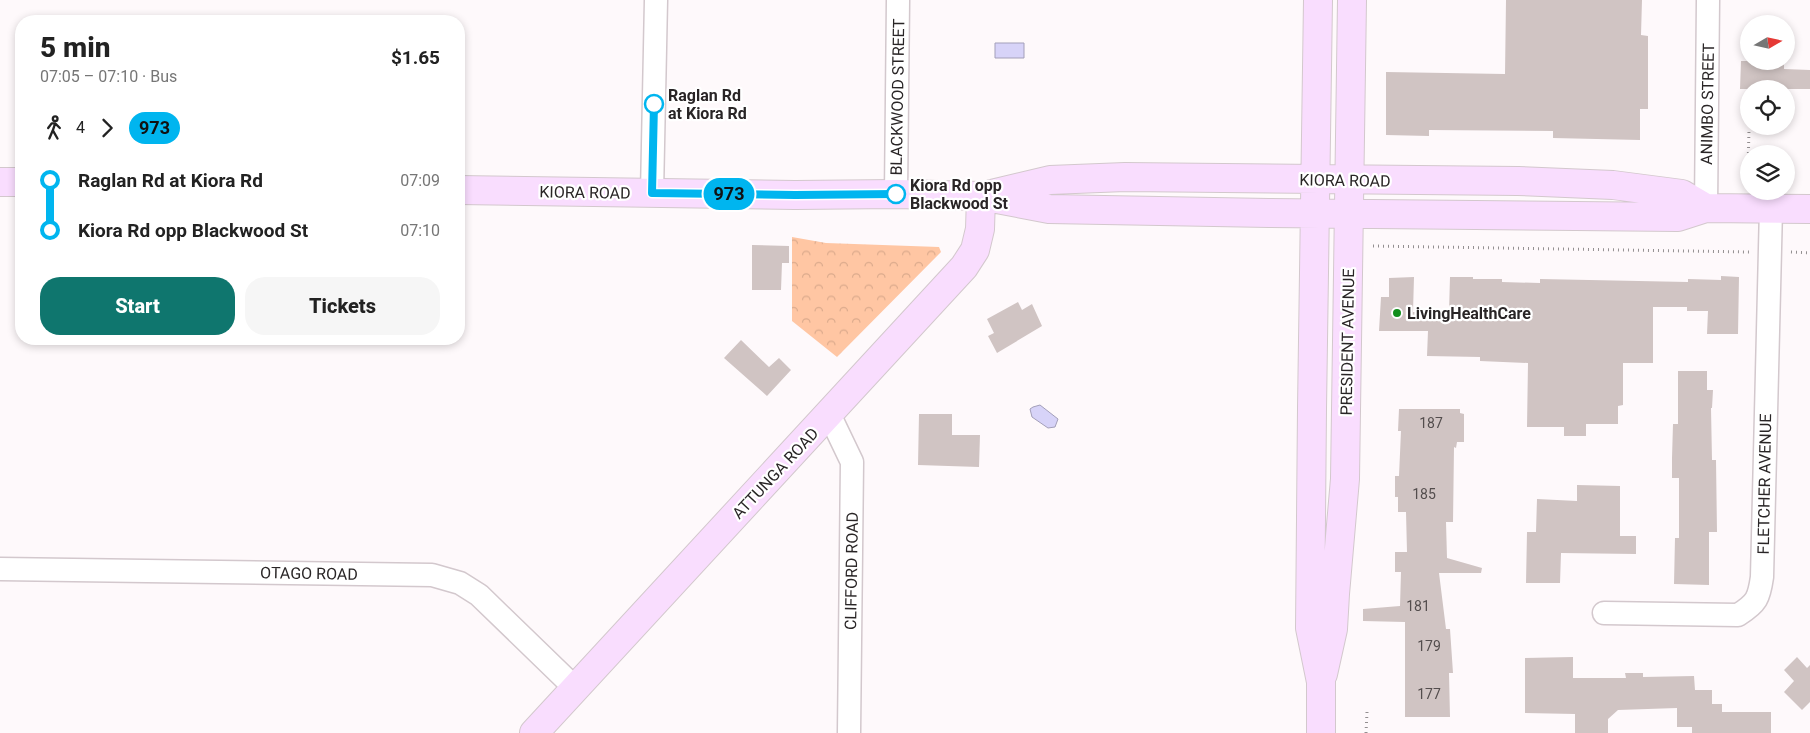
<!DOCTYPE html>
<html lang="en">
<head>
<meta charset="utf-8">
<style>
  :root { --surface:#fff; --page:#f6f6f6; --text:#222; --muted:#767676; --accent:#0f766e }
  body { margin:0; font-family:Roboto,sans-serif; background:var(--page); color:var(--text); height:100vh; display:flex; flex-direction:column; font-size:19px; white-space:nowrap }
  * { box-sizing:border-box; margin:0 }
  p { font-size:16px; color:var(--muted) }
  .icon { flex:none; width:28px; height:28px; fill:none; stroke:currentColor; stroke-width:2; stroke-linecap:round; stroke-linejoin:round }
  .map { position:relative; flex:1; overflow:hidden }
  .side { position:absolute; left:15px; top:15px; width:450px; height:330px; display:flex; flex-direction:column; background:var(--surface); border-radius:20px; box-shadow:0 2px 8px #0003 }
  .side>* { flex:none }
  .badge { padding:0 10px; border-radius:16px; font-size:18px; line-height:32px }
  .needle { width:32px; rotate:81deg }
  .fabs { position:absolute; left:1740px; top:15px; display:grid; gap:10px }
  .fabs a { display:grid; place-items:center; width:55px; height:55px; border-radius:50%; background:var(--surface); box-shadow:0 2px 8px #0003; font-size:25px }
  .map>.badge { position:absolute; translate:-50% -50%; box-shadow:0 0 0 2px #fff }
  .legs { display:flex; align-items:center; gap:8px; height:55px; padding:0 25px; font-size:16px }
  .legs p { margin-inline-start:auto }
  .summary { display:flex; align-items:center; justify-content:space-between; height:85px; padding:0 25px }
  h1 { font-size:28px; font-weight:800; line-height:38px }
  .primary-button { display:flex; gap:10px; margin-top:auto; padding:10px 25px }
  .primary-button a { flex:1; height:58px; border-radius:20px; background:var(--accent); color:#fff; font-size:20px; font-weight:800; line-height:58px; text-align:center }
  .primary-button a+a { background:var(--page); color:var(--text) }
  ul { padding:0 25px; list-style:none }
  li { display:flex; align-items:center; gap:18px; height:50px; font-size:19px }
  li i { display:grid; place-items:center; width:8px; height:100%; margin:0 6px; background:currentColor }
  li i::after { content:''; width:12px; height:12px; margin:-6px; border:4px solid; border-radius:50%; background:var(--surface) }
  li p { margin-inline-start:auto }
  li:first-child i { background:linear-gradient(#0000 50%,currentColor 0) }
  li:last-child i { background:linear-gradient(currentColor 50%,#0000 0) }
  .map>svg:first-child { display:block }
</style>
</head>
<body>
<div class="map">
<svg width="1810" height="733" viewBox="0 0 1810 733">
  <defs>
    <pattern id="park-crowns" width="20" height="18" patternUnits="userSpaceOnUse" patternTransform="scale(1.25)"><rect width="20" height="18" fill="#ffc6a3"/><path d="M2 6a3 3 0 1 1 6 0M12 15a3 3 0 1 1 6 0" fill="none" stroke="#dbaa8c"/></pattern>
  </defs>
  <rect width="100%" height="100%" fill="#fef9fb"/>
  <path fill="url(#park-crowns)" d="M792,237l34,6 113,4 2,5 -104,105 -45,-36z"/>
  <path fill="#d7d3f8" stroke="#a39fb9" d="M995,43h29v15h-29z
    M1040,405l18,14 -3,8 -7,1 -16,-11 -2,-8 3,-2z"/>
  <path fill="#d0c4c3" d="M1506,0h136l-1,35 7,1v73h-8v31l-87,-2v-7l-124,-1v6l-43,-1v-63l119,2z
    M1741,61h43v8l26,1v19h-70z
    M752,245l37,1v17h-7l-1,27h-29z
    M1721,276l18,1 -1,57h-31l1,-23h-21v-4h-34v56h-30v42l-5,1v18h-32v12h-22v-9h-37l1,-64 -48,-2v-4l-53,-1 1,-25h-49l2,-34h8v-19l25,-1 -1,35h36l1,-35h23v2h29v3l38,1v-4l148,3v-3l33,1z
    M1018,302l4,8 10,-6 10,22 -45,27 -9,-17 6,-3 -7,-14z
    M741,340l28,27 10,-9 12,12 -24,26 -43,-38z
    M1678,371h29v19h6l-1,18h-1l1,52h4l1,72h-8v53l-35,-1 1,-46h4v-60h-7v-20l1,-34h5z
    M1399,409h61v4l4,1v28h-7l-1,6 -2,-1 -1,75h-7l1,36 35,10 -1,5h-42l7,56h4l3,44h-4l1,44h-45v-95l-42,-1v-12l37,-3 1,-34h-6v-20h12l-1,-40h-8v-15h-3v-21h4l2,-45h-3z
    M919,414h33v21h28l-1,32 -61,-2z
    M1577,485l43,1v50h16v18l-75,-1 -1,30h-34l1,-51h9l1,-33 40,2z
    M1573,657v21h53l-1,-5h18v4l51,-1 1,14h17v14h10v8h49v21h-79v-6h-15v-19l-59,2 -10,9v14h-33v-19l-50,-1v-55z
    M1797,657l10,11 3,-3v37l-8,8 -18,-18 10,-11 -10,-11z"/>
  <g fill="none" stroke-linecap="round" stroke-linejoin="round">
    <defs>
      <path id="street" d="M652,193l4,-193
        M896,194l2,-194
        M1706,208l2,-208
        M829,414l23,48 -3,271
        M0,569l432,6 28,8 19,12 97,94
        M1604,613l134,2c19,-12 21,-17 24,-38l9,-369"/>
      <path id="secondary" d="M1318,0l-6,409 -2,219 11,54v51
        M0,182h21
        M459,190l336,5 101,-1 85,2 68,13 220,4 409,4 28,-9 104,1
        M991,194l59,-14 75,-3 393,4 95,4 69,9 24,14
        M1323,674l10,-45 2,-35 10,-115 7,-479
        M534,733l430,-466 11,-17 5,-21 1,-33"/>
    </defs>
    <use href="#street" stroke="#d3c8cd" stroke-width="25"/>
    <use href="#secondary" stroke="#d3c8cd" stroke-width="30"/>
    <path stroke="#938f90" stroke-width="3" stroke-dasharray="1 4" stroke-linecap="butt" d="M1748,168l1,-38
      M1373,246l376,6
      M1791,252l19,1
      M1366,733l1,-21"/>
    <use href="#street" stroke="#fff" stroke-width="22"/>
    <use href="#secondary" stroke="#f9ddfe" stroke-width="28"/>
  </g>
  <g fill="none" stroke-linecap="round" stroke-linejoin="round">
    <defs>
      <path id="line-1" d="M654,104l-2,89 143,2 101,-1"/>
    </defs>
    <use href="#line-1" stroke="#fff" stroke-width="11"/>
    <use href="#line-1" stroke="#00b5ef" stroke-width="8"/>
  </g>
  <g fill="#fff" stroke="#00b5ef" stroke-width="2.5">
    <circle cx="654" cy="104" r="9"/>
    <circle cx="896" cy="194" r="9"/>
  </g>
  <circle fill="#118e1c" stroke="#fff" stroke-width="2" cx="1397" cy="313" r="5"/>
  <g text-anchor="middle" stroke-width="4.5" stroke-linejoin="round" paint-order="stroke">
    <g font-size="14" fill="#534d4d">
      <text x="1431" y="428">187</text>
      <text x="1424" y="499">185</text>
      <text x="1418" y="611">181</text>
      <text x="1429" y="651">179</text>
      <text x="1429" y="699">177</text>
    </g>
    <g font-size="16" font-weight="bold" fill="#292526" stroke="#fff" text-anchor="start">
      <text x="668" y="101">Raglan Rd<tspan x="668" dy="18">at Kiora Rd</tspan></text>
      <text x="910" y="191">Kiora Rd opp<tspan x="910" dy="18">Blackwood St</tspan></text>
    </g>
    <g font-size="16" fill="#292526" stroke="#fff">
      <text transform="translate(897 97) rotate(-89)" y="6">BLACKWOOD STREET</text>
      <text transform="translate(1707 104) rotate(-89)" y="6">ANIMBO STREET</text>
      <text transform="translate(1345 180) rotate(1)" y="6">KIORA ROAD</text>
      <text transform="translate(585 192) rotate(1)" y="6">KIORA ROAD</text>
      <text transform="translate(1347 342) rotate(-89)" y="6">PRESIDENT AVENUE</text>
      <text transform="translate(775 473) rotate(-47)" y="6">ATTUNGA ROAD</text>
      <text transform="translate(1764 484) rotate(-89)" y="6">FLETCHER AVENUE</text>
      <text transform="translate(851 571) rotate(-89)" y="6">CLIFFORD ROAD</text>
      <text transform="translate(309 573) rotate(1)" y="6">OTAGO ROAD</text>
    </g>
    <g font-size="16" font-weight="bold" fill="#292526" stroke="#fff" text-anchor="start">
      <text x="1407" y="319">LivingHealthCare</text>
    </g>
  </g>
</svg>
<div class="fabs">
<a><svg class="needle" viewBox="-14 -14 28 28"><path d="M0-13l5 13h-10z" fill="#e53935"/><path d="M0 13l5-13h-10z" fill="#767676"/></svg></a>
<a><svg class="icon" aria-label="locate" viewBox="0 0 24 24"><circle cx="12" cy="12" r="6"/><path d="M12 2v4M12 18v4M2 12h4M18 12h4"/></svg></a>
<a><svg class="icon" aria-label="layers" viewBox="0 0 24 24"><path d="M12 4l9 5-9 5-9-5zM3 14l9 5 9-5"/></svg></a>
</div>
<b class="badge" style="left:729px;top:194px;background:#00b5ef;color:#111">973</b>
<section class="side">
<div class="summary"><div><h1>5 min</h1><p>07:05 – 07:10 · Bus</p></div><b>$1.65</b></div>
<div class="legs"><svg class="icon" aria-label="walk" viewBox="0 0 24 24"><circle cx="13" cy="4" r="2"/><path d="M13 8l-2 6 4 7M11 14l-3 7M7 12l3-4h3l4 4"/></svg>4<svg class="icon" aria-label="forward" viewBox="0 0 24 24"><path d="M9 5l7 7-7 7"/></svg><b class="badge" style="background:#00b5ef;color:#111">973</b></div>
<ul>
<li><i style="color:#00b5ef"></i><b>Raglan Rd at Kiora Rd</b><p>07:09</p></li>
<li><i style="color:#00b5ef"></i><b>Kiora Rd opp Blackwood St</b><p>07:10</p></li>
</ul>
<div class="primary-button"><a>Start</a><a>Tickets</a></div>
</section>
</div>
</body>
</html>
